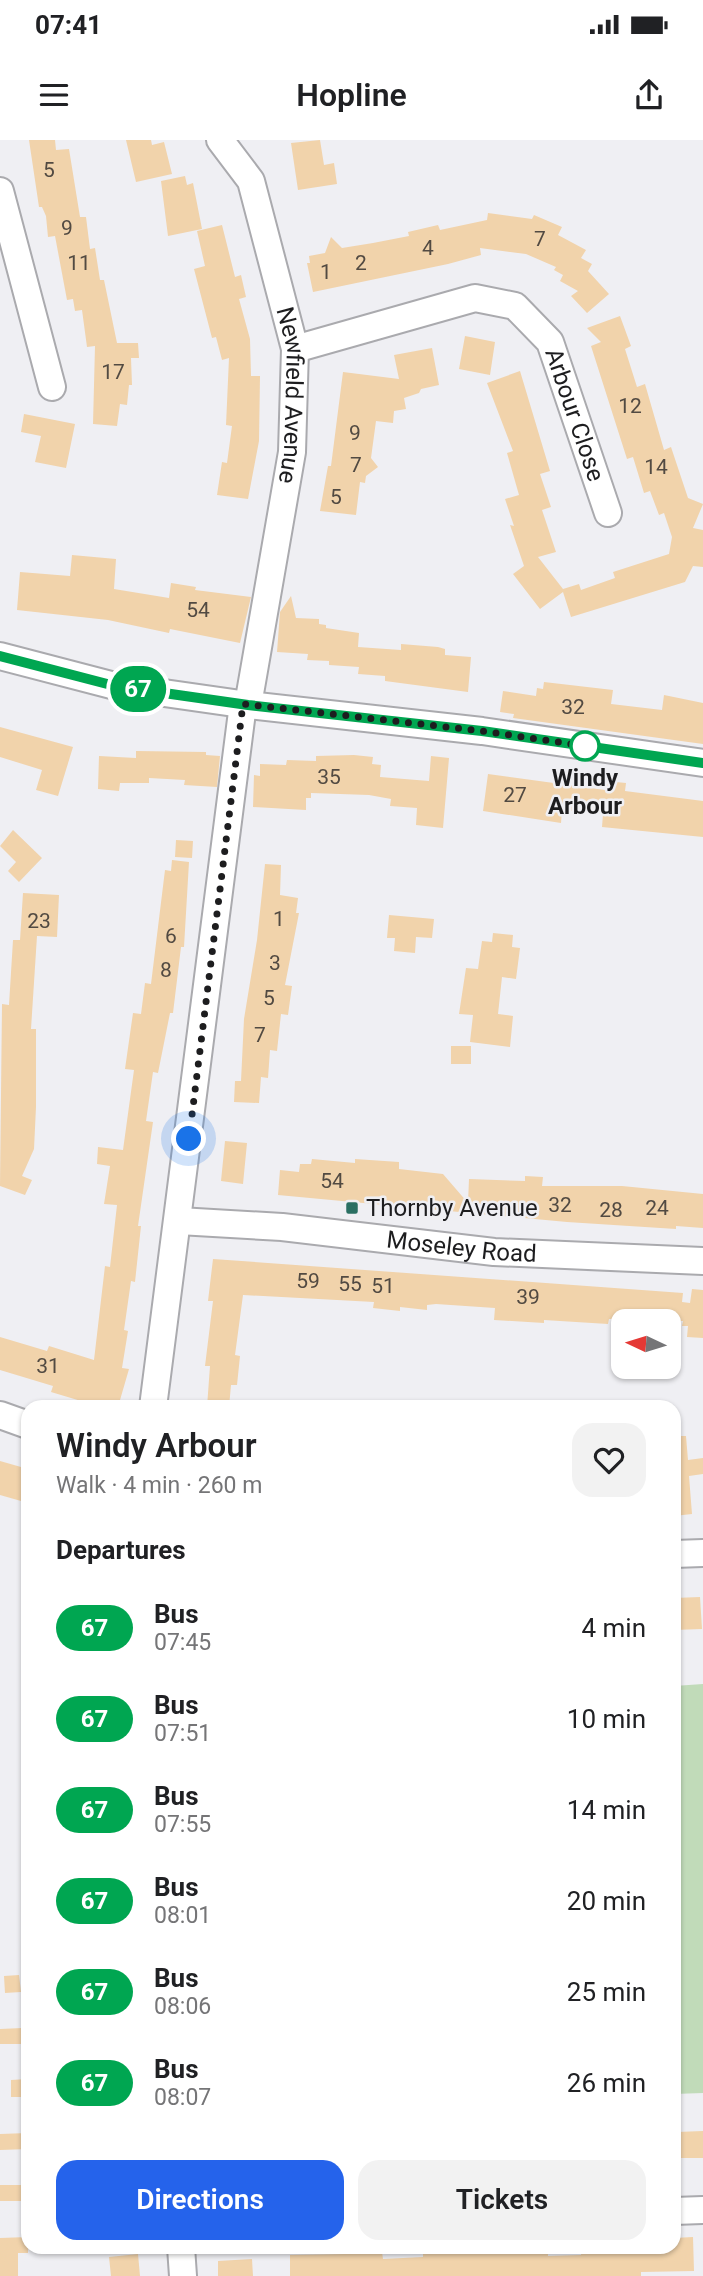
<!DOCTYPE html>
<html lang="en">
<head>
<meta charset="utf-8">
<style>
  :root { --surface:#fff; --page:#f2f2f2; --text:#202124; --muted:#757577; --accent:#2563eb }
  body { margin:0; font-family:Roboto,sans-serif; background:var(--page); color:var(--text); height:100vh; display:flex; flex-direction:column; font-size:26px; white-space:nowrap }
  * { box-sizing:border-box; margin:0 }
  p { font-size:23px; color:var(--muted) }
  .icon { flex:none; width:38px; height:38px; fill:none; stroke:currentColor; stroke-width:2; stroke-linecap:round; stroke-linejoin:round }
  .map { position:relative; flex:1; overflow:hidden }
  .drawer { position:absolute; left:21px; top:1260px; width:660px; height:854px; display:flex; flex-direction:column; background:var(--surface); border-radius:21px; box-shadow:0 2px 5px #0004 }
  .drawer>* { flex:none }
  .badge { padding:0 14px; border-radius:23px; font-size:24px; line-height:46px }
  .needle { width:46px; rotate:274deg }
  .buttons { position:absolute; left:611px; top:1169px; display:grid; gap:14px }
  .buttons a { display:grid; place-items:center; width:70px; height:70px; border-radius:14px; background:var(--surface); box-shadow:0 2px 5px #0004; font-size:35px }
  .you { position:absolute; width:35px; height:35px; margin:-18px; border:5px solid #fff; border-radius:50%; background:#1a73e8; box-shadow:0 0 0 10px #1a73e833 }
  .map>.badge { position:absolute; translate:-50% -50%; box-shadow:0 0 0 4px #fff }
  h2 { padding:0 35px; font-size:26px; line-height:63px }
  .round { display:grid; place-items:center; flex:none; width:74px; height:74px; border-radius:21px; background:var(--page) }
  .summary { display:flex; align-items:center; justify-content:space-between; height:119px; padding:0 35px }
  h1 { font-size:33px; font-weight:600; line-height:52px }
  .button { display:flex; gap:14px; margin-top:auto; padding:14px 35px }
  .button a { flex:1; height:80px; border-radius:21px; background:var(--accent); color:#fff; font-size:28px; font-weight:600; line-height:80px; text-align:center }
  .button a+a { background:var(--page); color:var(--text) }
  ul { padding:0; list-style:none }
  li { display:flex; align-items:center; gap:21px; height:91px; padding:0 35px }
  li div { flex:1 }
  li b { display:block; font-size:26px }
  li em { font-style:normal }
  li .badge { min-width:77px; font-weight:700; text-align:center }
  .status { display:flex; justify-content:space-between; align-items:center; height:49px; padding:0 35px; background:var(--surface); direction:ltr }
  .status svg { height:19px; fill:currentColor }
  header { display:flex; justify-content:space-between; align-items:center; height:91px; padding:0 35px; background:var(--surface); font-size:32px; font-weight:600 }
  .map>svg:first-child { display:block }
</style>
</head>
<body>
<div class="status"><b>07:41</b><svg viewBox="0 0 49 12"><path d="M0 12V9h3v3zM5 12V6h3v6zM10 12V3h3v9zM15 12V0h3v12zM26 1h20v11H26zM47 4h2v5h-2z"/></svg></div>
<header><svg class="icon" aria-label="menu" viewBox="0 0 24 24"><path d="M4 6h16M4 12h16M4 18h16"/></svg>Hopline<svg class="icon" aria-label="share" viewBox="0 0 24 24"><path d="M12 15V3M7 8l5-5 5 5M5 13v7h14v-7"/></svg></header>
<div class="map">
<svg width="703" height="2136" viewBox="0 0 703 2136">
  <rect width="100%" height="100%" fill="#efeff3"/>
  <path fill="#c1dbb9" d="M703,1544v409l-29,1v-408z"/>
  <path fill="#f1d3ab" d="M29,0h26l1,10 13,-1 11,68h6l4,32 5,-1 5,32h4l13,63h21l1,15h-8l1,27h-3l-2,20 -7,-1 -3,22 -24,-2 2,-78 -8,1 -5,-37 -7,1 -2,-12 -6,1 -12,-64 -7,1 -2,-21 -4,-9h-3z
    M126,0h25l1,5 12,-3 8,32 -36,8z
    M320,0l4,25 10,-2 3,21 -39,6 -7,-47z
    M185,36l2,9 6,-2 9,46 -34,7 -7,-55z
    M488,73l44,6 2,-4 28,12 -4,8 28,15 -5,8 11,6 -4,7 21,23 -22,19 -16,-17 7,-5 -18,-10 3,-6 -9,-5 2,-3 -30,-13 -46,-6 1,7 -33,9 -135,28 -6,-29h3l-1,-7 16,-3 6,-16 11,11 31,-5 36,-7 -1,-4 30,-7 2,5 47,-10z
    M222,85l13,52 6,-2 5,22 -7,2 11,40 1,37h9l-1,65 -11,58 -31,-4 5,-33 5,1 5,-37 -6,-1 3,-67 -7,2 -6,-23 -4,1 -18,-69 11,-3 -8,-35z
    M620,176l11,30 -6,3 12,38 8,-3 19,66 7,-3 17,51 15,6 -10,24 10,2v37l-10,-1 -8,16 -114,35 -8,-25 -23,17 -27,-35 11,-8 -14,-41 4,1 -9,-27 14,-4 -12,-42 6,-2 -26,-68 33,-12 30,100 -10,3 11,33 -9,3 14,42 -18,5 25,32 16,-5 2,6 34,-12 -2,-6 56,-18 3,-17 -8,-24 -5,2 -9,-24 -6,2 -11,-36 -6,2 -36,-113 10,-4 -14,-14z
    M465,196l30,6 -5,33 -31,-6z
    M432,208l7,37 -18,4 -2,4 -15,5 2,11 -12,2 -1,12 -17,-2 -5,37 7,9 -12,9 -1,7 -5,-1 -4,33 -36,-4 8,-45h3l12,-94 56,7 -5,-24z
    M24,274l51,10 -9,44 -31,-6 6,-26 -20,-4z
    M72,415l44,4 -2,30 55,9 2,-15 25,4 -1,3 56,7 -11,46 -70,-14 -1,4 -61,-13 -91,-10 3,-38 50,4z
    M291,456l5,22 23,1v5l7,1v3l33,5 -1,14 43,3v-6l37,3 7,2v6l26,2 -3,35 -83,-11v-5l-27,-2 1,-7 -30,-2v-4l-22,-1 1,-6 -31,-2 3,-40z
    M544,542l69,8 -2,14 51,6 2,-15 39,8v41l-190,-26 1,-4 -14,-2 3,-21 33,5 1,-8 6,1z
    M0,587l73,20 -15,49 -22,-6 6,-20 -42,-13z
    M136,611l70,1v3l14,1 -3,31 -33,-2 1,-5 -36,-2v5h-29l-1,8 -21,-2 1,-33 37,2z
    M354,615l19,2 -1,7 9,1 -1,12 49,4 2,-25 18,2 -6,70 -27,-3 1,-17 -27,-2 1,-7 -22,-4 -58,-2v5h-5v12l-53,-3 1,-32 6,1v-12l26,1 1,-5 29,1v-5z
    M488,634l117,16 1,-9 20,2 -1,8 78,10v36l-101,-10 1,-13 -41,-4 -1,13 -78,-12z
    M13,690l29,28 -23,24 -11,-11 8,-9 -16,-16z
    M176,700l17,1 -1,17 -17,-1z
    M172,720l17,2 -5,85h-3l-8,66h-3l-12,60 -5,-1 -7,49 7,1 -15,104h3l-6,56 -4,-1 -7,49 4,1 -6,37 7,1 -11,38h-17l-50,-15 2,-6 -53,-16v-33l47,14 2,-5 45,14 11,-94 5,1 7,-62 -13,-1 6,-38 -13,-2 1,-17 25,3 11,-80 -9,-1 8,-56 8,1 4,-31 6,1 14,-114 6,1z
    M265,724l16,1 -1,30 18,3 -2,15h3l-14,72 7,1 -4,29 -7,-1 -4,37 -7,-1 -2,28 -7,-1 -2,26 -25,-1 1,-21h6l3,-62 13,-79z
    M23,753l36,2 -2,42 -20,-1 -6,93h5v78l-2,42 -12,27 10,4 -7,15 -25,-9 2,-182 7,1 4,-65h7z
    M389,775l45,4 -2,19 -16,-1 -1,16 -21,-2 1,-13h-8z
    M493,793l20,2 -1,12 8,1 -4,31 -14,-2 -4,37 15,2 -3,31 -40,-5 3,-27 -14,-1 7,-46 12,1 4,-28 10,1z
    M451,906h20v18h-20z
    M225,1001l22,2 -4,41 -22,-3z
    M312,1019l43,4v-4l44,3v7l44,5 25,29 1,-24 56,2v-5l18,1 -1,9h80l81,8v34l-27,-2v3l-109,-7 -289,-27 2,-25 19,2 1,-8h11z
    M213,1119l470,34 -1,9 8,1 2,-14 11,1v48l-16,-1 1,-11h-6l1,-5 -74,-2 -1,5 -64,-4v3l-50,-3 1,-12 -59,-4 -9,1v5l-27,-3v4l-27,-3 1,-6 -131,-7 -8,60 5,1 -3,29h-6l-2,22h-22l3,-41h-5l8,-65h-5z
    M674,1296h12l2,24 15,-2v16l-14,2 3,38 -18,2z
    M0,1321l28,8v34l-28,-8z
    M700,1457l2,32 -28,1v-32z
    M19,1835l2,17 -16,1 -1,-17z
    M22,1888l1,16h-23v-15z
    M27,1939l1,18h-17v-17z
    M703,1991v27h-25l-1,-26z
    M28,1993v16l-28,1v-16z
    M0,2045h28v16h-28z
    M28,2097v16h-10v23h-18v-38z
    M693,2097l1,34 -53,1v4h-351v-21l54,-1 -1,-7h20v6l19,-1 1,7 40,-2v-5h20v-5h17l1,5 39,-1v-4h17l1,3 30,3v3l33,-1 1,-8h92v-9z
    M138,2114l2,22h-29l-2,-19z
    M252,2119l1,17h-35v-15z"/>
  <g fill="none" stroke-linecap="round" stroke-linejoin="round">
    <defs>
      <g id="minor">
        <path id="s1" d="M220,0l31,41 44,168 -3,103 -44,253"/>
        <path d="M0,51l52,196"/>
        <path id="s2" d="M295,209l180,-51 40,8 35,36 58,171"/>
        <path d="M0,516l115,30 133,19 234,26 221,32"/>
        <path id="s3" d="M179,1081l103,6 212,25 209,9"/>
        <path d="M153,1267l90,-703"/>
        <path d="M0,1275l28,10"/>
        <path d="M674,1414l29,-1"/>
        <path d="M674,2071l29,-1"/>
        <path d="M181,2107l2,29"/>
      </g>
    </defs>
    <use href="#minor" stroke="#aaaaae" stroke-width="30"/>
    <use href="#minor" stroke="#fff" stroke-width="26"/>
  </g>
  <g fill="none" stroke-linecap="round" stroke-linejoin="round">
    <defs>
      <path id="line" d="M0,516l115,30 133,19 234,26 221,32"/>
    </defs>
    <use href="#line" stroke="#fff" stroke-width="16"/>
    <use href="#line" stroke="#00a651" stroke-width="10"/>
    <path stroke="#1d1d1f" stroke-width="7" stroke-dasharray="0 12.6" d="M189,999l54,-435 239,27 110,16 -7,-1"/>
  </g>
  <circle fill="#fff" stroke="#00a651" stroke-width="3.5" cx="585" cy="606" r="14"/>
  <rect fill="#2a6f62" stroke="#efeff3" stroke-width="2.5" x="345" y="1061" width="14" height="14" rx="3.5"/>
  <g text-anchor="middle" stroke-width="5" stroke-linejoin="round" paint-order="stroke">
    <g font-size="21" fill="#524a42">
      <text x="49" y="37">5</text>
      <text x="67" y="95">9</text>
      <text x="540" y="106">7</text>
      <text x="428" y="115">4</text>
      <text x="79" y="130">11</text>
      <text x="361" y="130">2</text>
      <text x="326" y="139">1</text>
      <text x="113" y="239">17</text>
      <text x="630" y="273">12</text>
      <text x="355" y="300">9</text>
      <text x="356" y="332">7</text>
      <text x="656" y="334">14</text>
      <text x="336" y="364">5</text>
      <text x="198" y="477">54</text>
      <text x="573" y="574">32</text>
      <text x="329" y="644">35</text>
      <text x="515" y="662">27</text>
      <text x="279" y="786">1</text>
      <text x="39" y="788">23</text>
      <text x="171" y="803">6</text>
      <text x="275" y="830">3</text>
      <text x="166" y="837">8</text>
      <text x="269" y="865">5</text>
      <text x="260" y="902">7</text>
      <text x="332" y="1048">54</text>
      <text x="560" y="1072">32</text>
      <text x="657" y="1075">24</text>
      <text x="611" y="1077">28</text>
      <text x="308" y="1148">59</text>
      <text x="350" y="1151">55</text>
      <text x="383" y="1153">51</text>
      <text x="528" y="1164">39</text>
      <text x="48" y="1233">31</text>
    </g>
    <g font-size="24" fill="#1d1d1f" stroke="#efeff3">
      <text dy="8" stroke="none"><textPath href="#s1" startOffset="271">Newfield Avenue</textPath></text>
      <text dy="8" stroke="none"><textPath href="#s2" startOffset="355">Arbour Close</textPath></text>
      <text dy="8" stroke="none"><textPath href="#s3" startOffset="284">Moseley Road</textPath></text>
    </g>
    <g font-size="24" font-weight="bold" fill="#1d1d1f" stroke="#efeff3">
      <text x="585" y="646">Windy<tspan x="585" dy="28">Arbour</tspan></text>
    </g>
    <g font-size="24" fill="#1d1d1f" stroke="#efeff3" text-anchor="start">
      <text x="366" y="1076">Thornby Avenue</text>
    </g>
  </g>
</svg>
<div class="buttons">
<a><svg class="needle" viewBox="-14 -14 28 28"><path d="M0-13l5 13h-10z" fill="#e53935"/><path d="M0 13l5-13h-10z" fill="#757577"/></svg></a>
</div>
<div class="you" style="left:189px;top:999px"></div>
<b class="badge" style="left:138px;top:549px;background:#00a651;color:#fff">67</b>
<section class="drawer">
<div class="summary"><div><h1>Windy Arbour</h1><p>Walk · 4 min · 260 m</p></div><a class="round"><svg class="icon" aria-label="heart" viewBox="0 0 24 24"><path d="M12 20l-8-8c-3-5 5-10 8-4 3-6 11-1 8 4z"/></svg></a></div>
<h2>Departures</h2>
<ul>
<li><span class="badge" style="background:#00a651;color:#fff">67</span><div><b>Bus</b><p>07:45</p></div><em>4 min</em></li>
<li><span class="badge" style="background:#00a651;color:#fff">67</span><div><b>Bus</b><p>07:51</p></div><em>10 min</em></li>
<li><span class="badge" style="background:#00a651;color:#fff">67</span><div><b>Bus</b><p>07:55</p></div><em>14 min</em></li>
<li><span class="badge" style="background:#00a651;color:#fff">67</span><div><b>Bus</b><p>08:01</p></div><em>20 min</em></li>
<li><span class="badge" style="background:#00a651;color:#fff">67</span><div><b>Bus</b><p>08:06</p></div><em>25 min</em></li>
<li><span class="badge" style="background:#00a651;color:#fff">67</span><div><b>Bus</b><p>08:07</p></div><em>26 min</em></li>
</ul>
<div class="button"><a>Directions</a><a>Tickets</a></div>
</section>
</div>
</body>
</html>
